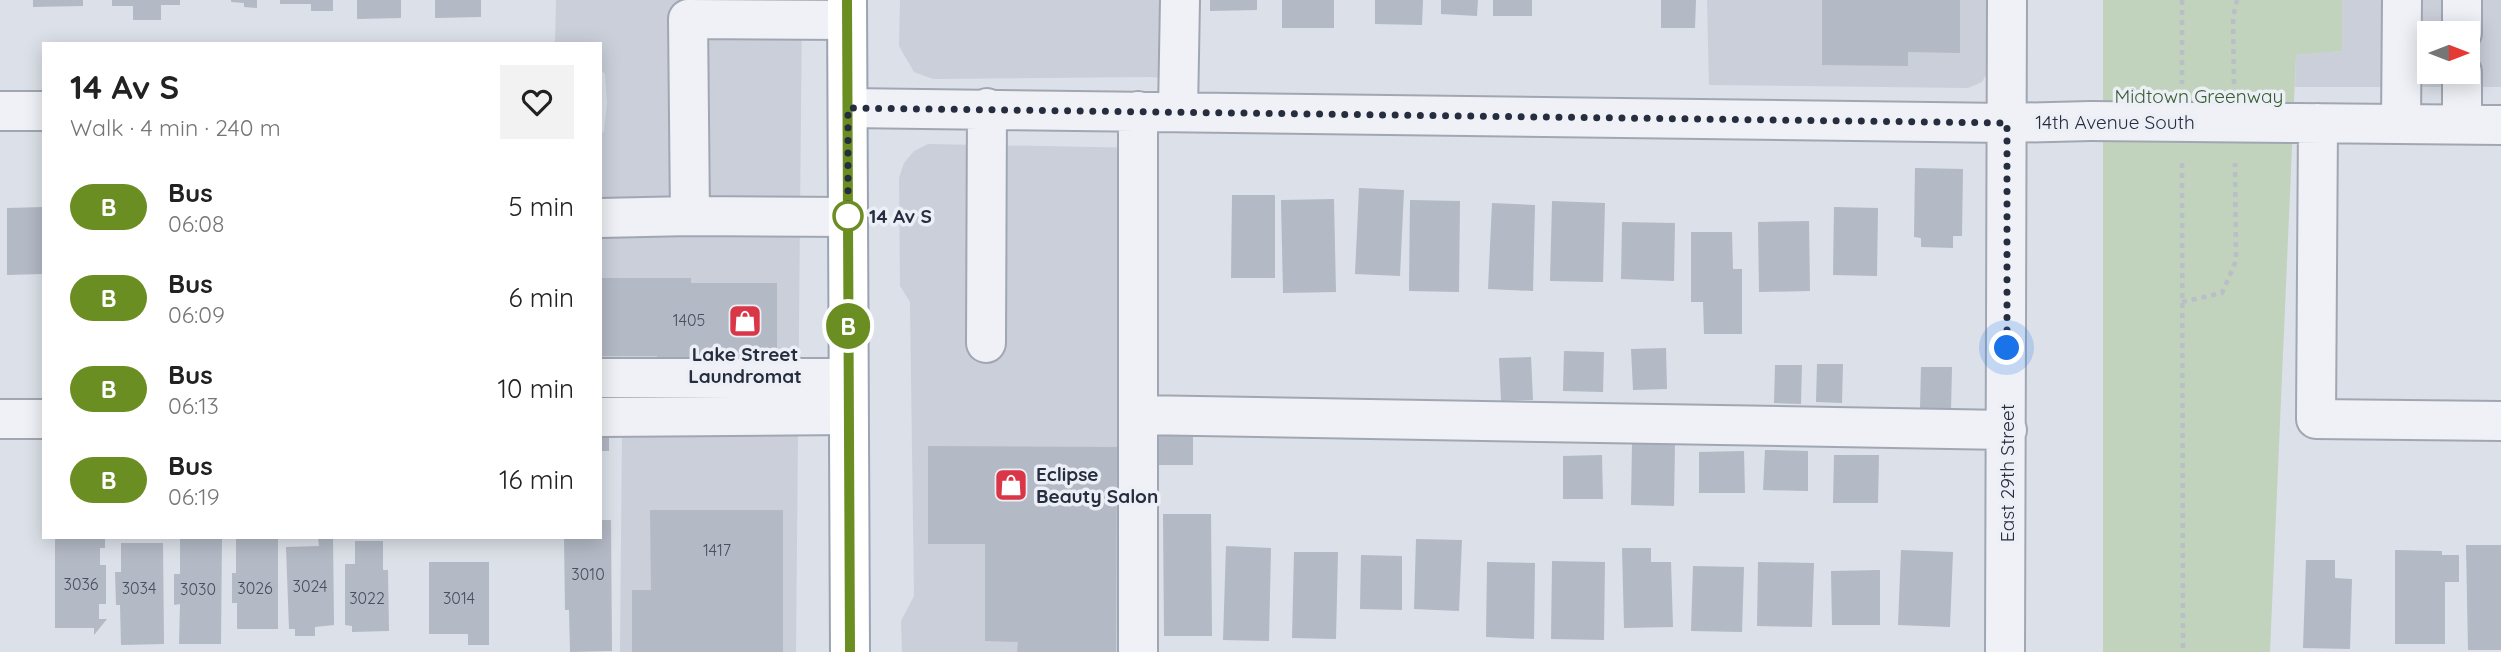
<!DOCTYPE html>
<html lang="en">
<head>
<meta charset="utf-8">
<style>
  :root { --surface:#fff; --page:#f2f2f2; --text:#222; --muted:#767676 }
  body { margin:0; font-family:Quicksand,sans-serif; background:var(--page); color:var(--text); height:100vh; display:flex; flex-direction:column; font-size:26px; white-space:nowrap }
  * { box-sizing:border-box; margin:0 }
  p { font-size:23px; color:var(--muted) }
  .icon { flex:none; width:38px; height:38px; fill:none; stroke:currentColor; stroke-width:2; stroke-linecap:round; stroke-linejoin:round }
  .map { position:relative; flex:1; overflow:hidden }
  .sheet { position:absolute; left:42px; top:42px; width:560px; height:497px; display:flex; flex-direction:column; background:var(--surface); border-radius:0px; box-shadow:0 4px 18px #0003 }
  .sheet>* { flex:none }
  .badge { padding:0 14px; border-radius:23px; font-size:24px; line-height:46px }
  .needle { width:46px; rotate:90deg }
  .fabs { position:absolute; left:2417px; top:21px; display:grid; gap:14px }
  .fabs a { display:grid; place-items:center; width:63px; height:63px; border-radius:0px; background:var(--surface); box-shadow:0 4px 18px #0003; font-size:35px }
  .you { position:absolute; width:35px; height:35px; margin:-18px; border:5px solid #fff; border-radius:50%; background:#1a73e8; box-shadow:0 0 0 10px #1a73e833 }
  .map>.badge { position:absolute; translate:-50% -50%; box-shadow:0 0 0 4px #fff }
  .round { display:grid; place-items:center; flex:none; width:74px; height:74px; border-radius:0px; background:var(--page) }
  .summary { display:flex; align-items:center; justify-content:space-between; height:119px; padding:0 28px }
  h1 { font-size:33px; font-weight:700; line-height:52px }
  ul { padding:0; list-style:none }
  li { display:flex; align-items:center; gap:21px; height:91px; padding:0 28px }
  li div { flex:1 }
  li b { display:block; font-size:26px }
  li em { font-style:normal }
  li .badge { min-width:77px; font-weight:700; text-align:center }
  .map>svg:first-child { display:block }
</style>
</head>
<body>
<div class="map">
<svg width="2501" height="652" viewBox="0 0 2501 652">
  <rect width="100%" height="100%" fill="#dce0e8"/>
  <path fill="#cacfda" fill-rule="evenodd" d="M556,0h246l-6,652h-176l2,-225 -22,-1v-291l4,-4 3,-28 -2,-29 -5,-5v-25h-45z
    M900,0h293v81l-42,-4 -218,2 -19,-7 -15,-26z
    M1707,0h283l-1,70 -7,12 -14,6 -259,-3z
    M2342,0h159v87h-206l1,-32 46,-4zM2429,33h39v39h-39z
    M928,144l218,4 5,504h-249l-1,-31 13,-25 -4,-294 -10,-16 -1,-108 5,-15 10,-12z"/>
  <path fill="#c1d2bd" d="M2103,0h239v51l-46,4 -26,597h-167z"/>
  <path fill="#b3b9c5" d="M33,0h50v6l-50,1z
    M112,0h68v5h-19v15h-28v-14h-21z
    M231,0h26v8l-13,-1v-4l-13,-1z
    M280,0h53v11h-22v-7h-31z
    M357,0h44v18l-44,1z
    M435,0h46v17l-46,1z
    M1210,0h47v10l-47,1z
    M1282,0h52v28h-52z
    M1375,0h48l-1,25 -47,-1z
    M1441,0h37l-1,16 -36,-2z
    M1493,0h39v16h-39z
    M1661,0h35l-1,28h-34z
    M1822,0h138v53l-52,-1v14l-86,-1z
    M1915,168l48,1 -1,67h-9v12l-32,-1v-9l-7,-1z
    M1359,188l45,2 -4,86 -45,-2z
    M1232,195h43v83h-44z
    M1334,199l2,93 -53,1 -2,-93z
    M1410,200l50,1 -1,91 -50,-1z
    M1552,201l53,2 -2,79 -53,-1z
    M1492,203l43,2 -2,86 -45,-2z
    M44,207v67l-37,1v-67z
    M1834,207l44,1 -1,68 -44,-1z
    M1809,221l1,70 -51,1 -1,-70z
    M1622,222l53,1 -1,58 -53,-2z
    M1691,232h41l1,37h9v65h-38l-1,-32h-12z
    M600,278h91v5h86v74h-106v5h-14v-6h-57z
    M1666,348l1,41 -34,1 -2,-41z
    M1564,351l40,1 -1,40 -40,-1z
    M1531,357l2,43 -32,1 -2,-43z
    M1817,364h26l-1,39 -26,-1z
    M1775,365h27l-1,39 -27,-1z
    M1921,367h31l-1,43 -31,-1z
    M1151,426l42,1v38h-43z
    M600,430h9v21h-9z
    M1632,442l43,1 -1,63 -43,-1z
    M928,446l189,1 -1,205h-99l1,-10 -33,-1v-97h-57z
    M1765,450l43,1v40l-45,-1z
    M1744,451l1,42h-46v-41z
    M1602,455l1,44h-40v-43z
    M1834,455h45l-1,48h-45z
    M650,510h133v142h-151v-62h19z
    M1163,514h48l1,122h-48z
    M600,520h11l1,131 -42,1 -1,-42h-4l-1,-73h36z
    M55,537h50v11h-5v17h6v39h-7v15h8l-13,16v-7h-39z
    M180,537h42l-1,107h-42l1,-40 -6,1v-31h6z
    M236,537h42v92h-41v-26h-5v-30h4z
    M318,537h15l1,88 -19,2v9h-20v-7h-6l-3,-82 33,-1z
    M1416,539l46,1 -3,71 -45,-2z
    M355,541h28v29h5l1,61 -37,1v-6l-7,-1v-61h10z
    M121,543h42l1,101 -43,1 -1,-40h-4l-1,-33h6z
    M2466,545h35v105h-33z
    M1226,546l45,2 -2,93 -46,-1z
    M1622,548h29v14h20l2,65 -49,1z
    M1901,550l52,2 -3,75 -52,-2z
    M2395,550l47,1v4h17v27h-14v62h-50z
    M1294,552h44l-2,87 -44,-1z
    M1361,555l41,1v54l-42,-1z
    M2306,560h29v18l17,1 -2,70 -47,-1z
    M1552,561l53,1 -1,78 -53,-1z
    M429,562h60v83h-21v-11h-39z
    M1487,562l48,1 -1,76 -48,-2z
    M1758,562l56,1 -2,64 -55,-1z
    M1693,566l51,1 -2,65 -51,-1z
    M1880,570v55h-48l-1,-54z"/>
  <g fill="none" stroke-linecap="round" stroke-linejoin="round">
    <defs>
      <path id="minor" d="M847,20l-159,-1 2,197 158,1
        M2462,33v-33
        M848,108l1159,15 84,-2
        M0,111h44
        M1138,111v541
        M1178,111l2,-111
        M2297,123l204,2
        M2318,123l-2,296 185,2
        M2401,124l1,-124
        M2462,124v-52
        M600,218l90,-2
        M986,343l1,-235
        M600,378h248
        M1138,415l869,15
        M600,417l248,-2
        M0,419h44
        M2005,652l2,-652"/>
      <path id="major" d="M847,0l3,652"/>
    </defs>
    <use href="#minor" stroke="#a1a7b2" stroke-width="42"/>
    <use href="#major" stroke="#9ba4b4" stroke-width="42"/>
    <path stroke="#babec6" stroke-width="4.5" stroke-dasharray="5 5" stroke-linecap="butt" d="M2182,0v84
      M2234,84l-1,-66 4,-18
      M2182,163l1,489
      M2182,302l40,-9 14,-32 -1,-98"/>
    <use href="#minor" stroke="#eff1f6" stroke-width="38"/>
    <use href="#major" stroke="#fff" stroke-width="38"/>
    <defs>
      <path id="minor-bridge" d="M2091,121l206,2"/>
    </defs>
    <use href="#minor-bridge" stroke="#a1a7b2" stroke-width="42" stroke-linecap="butt"/>
    <use href="#minor-bridge" stroke="#eff1f6" stroke-width="38"/>
  </g>
  <g fill="none" stroke-linecap="round" stroke-linejoin="round">
    <defs>
      <path id="line" d="M847,0l3,652"/>
    </defs>
    <use href="#line" stroke="#fff" stroke-width="16"/>
    <use href="#line" stroke="#6b8e23" stroke-width="10"/>
    <path stroke="#252d3f" stroke-width="7" stroke-dasharray="0 12.6" d="M848,216v-108l1159,15v225"/>
  </g>
  <defs>
    <symbol id="shop-square" viewBox="-11 -11 22 22"><rect x="-9" y="-9" width="18" height="18" rx="4" fill="#d93647" stroke="#eceff5"/><path d="M-5-2.5h2.3a2.7 3.5 0 0 1 5.4 0H5L5.5 6h-11ZM-1.5-2.5h3a1.5 2.3 0 0 0-3 0Z" fill="#fff"/></symbol>
  </defs>
  <g fill-rule="evenodd">
    <use href="#shop-square" x="726" y="302" width="38" height="38"/>
    <use href="#shop-square" x="992" y="466" width="38" height="38"/>
  </g>
  <circle fill="#fff" stroke="#6b8e23" stroke-width="3.5" cx="848" cy="216" r="14"/>
  <g text-anchor="middle" stroke-width="7" stroke-linejoin="round" paint-order="stroke">
    <g font-size="16" fill="#485060">
      <text x="689" y="326">1405</text>
      <text x="717" y="556">1417</text>
      <text x="588" y="580">3010</text>
      <text x="81" y="590">3036</text>
      <text x="310" y="592">3024</text>
      <text x="139" y="594">3034</text>
      <text x="255" y="594">3026</text>
      <text x="198" y="595">3030</text>
      <text x="367" y="604">3022</text>
      <text x="459" y="604">3014</text>
    </g>
    <g font-size="19" fill="#375c31" stroke="#eceff5">
      <text x="2199" y="103">Midtown Greenway</text>
    </g>
    <g font-size="19" fill="#252d3f" stroke="#eceff5">
      <text x="2115" y="129">14th Avenue South</text>
      <text transform="translate(2007 473) rotate(-90)" y="7">East 29th Street</text>
    </g>
    <g font-size="19" font-weight="bold" fill="#252d3f" stroke="#eceff5" text-anchor="start">
      <text x="869" y="223">14 Av S</text>
    </g>
    <g font-size="19" font-weight="bold" fill="#252d3f" stroke="#eceff5">
      <text x="745" y="361">Lake Street<tspan x="745" dy="22">Laundromat</tspan></text>
      <text x="1036" y="481" text-anchor="start">Eclipse<tspan x="1036" dy="22">Beauty Salon</tspan></text>
    </g>
  </g>
</svg>
<div class="fabs">
<a><svg class="needle" viewBox="-14 -14 28 28"><path d="M0-13l5 13h-10z" fill="#e53935"/><path d="M0 13l5-13h-10z" fill="#767676"/></svg></a>
</div>
<div class="you" style="left:2007px;top:348px"></div>
<b class="badge" style="left:848px;top:326px;background:#6b8e23;color:#fff">B</b>
<section class="sheet">
<div class="summary"><div><h1>14 Av S</h1><p>Walk · 4 min · 240 m</p></div><a class="round"><svg class="icon" aria-label="heart" viewBox="0 0 24 24"><path d="M12 20l-8-8c-3-5 5-10 8-4 3-6 11-1 8 4z"/></svg></a></div>
<ul>
<li><span class="badge" style="background:#6b8e23;color:#fff">B</span><div><b>Bus</b><p>06:08</p></div><em>5 min</em></li>
<li><span class="badge" style="background:#6b8e23;color:#fff">B</span><div><b>Bus</b><p>06:09</p></div><em>6 min</em></li>
<li><span class="badge" style="background:#6b8e23;color:#fff">B</span><div><b>Bus</b><p>06:13</p></div><em>10 min</em></li>
<li><span class="badge" style="background:#6b8e23;color:#fff">B</span><div><b>Bus</b><p>06:19</p></div><em>16 min</em></li>
</ul>
</section>
</div>
</body>
</html>
